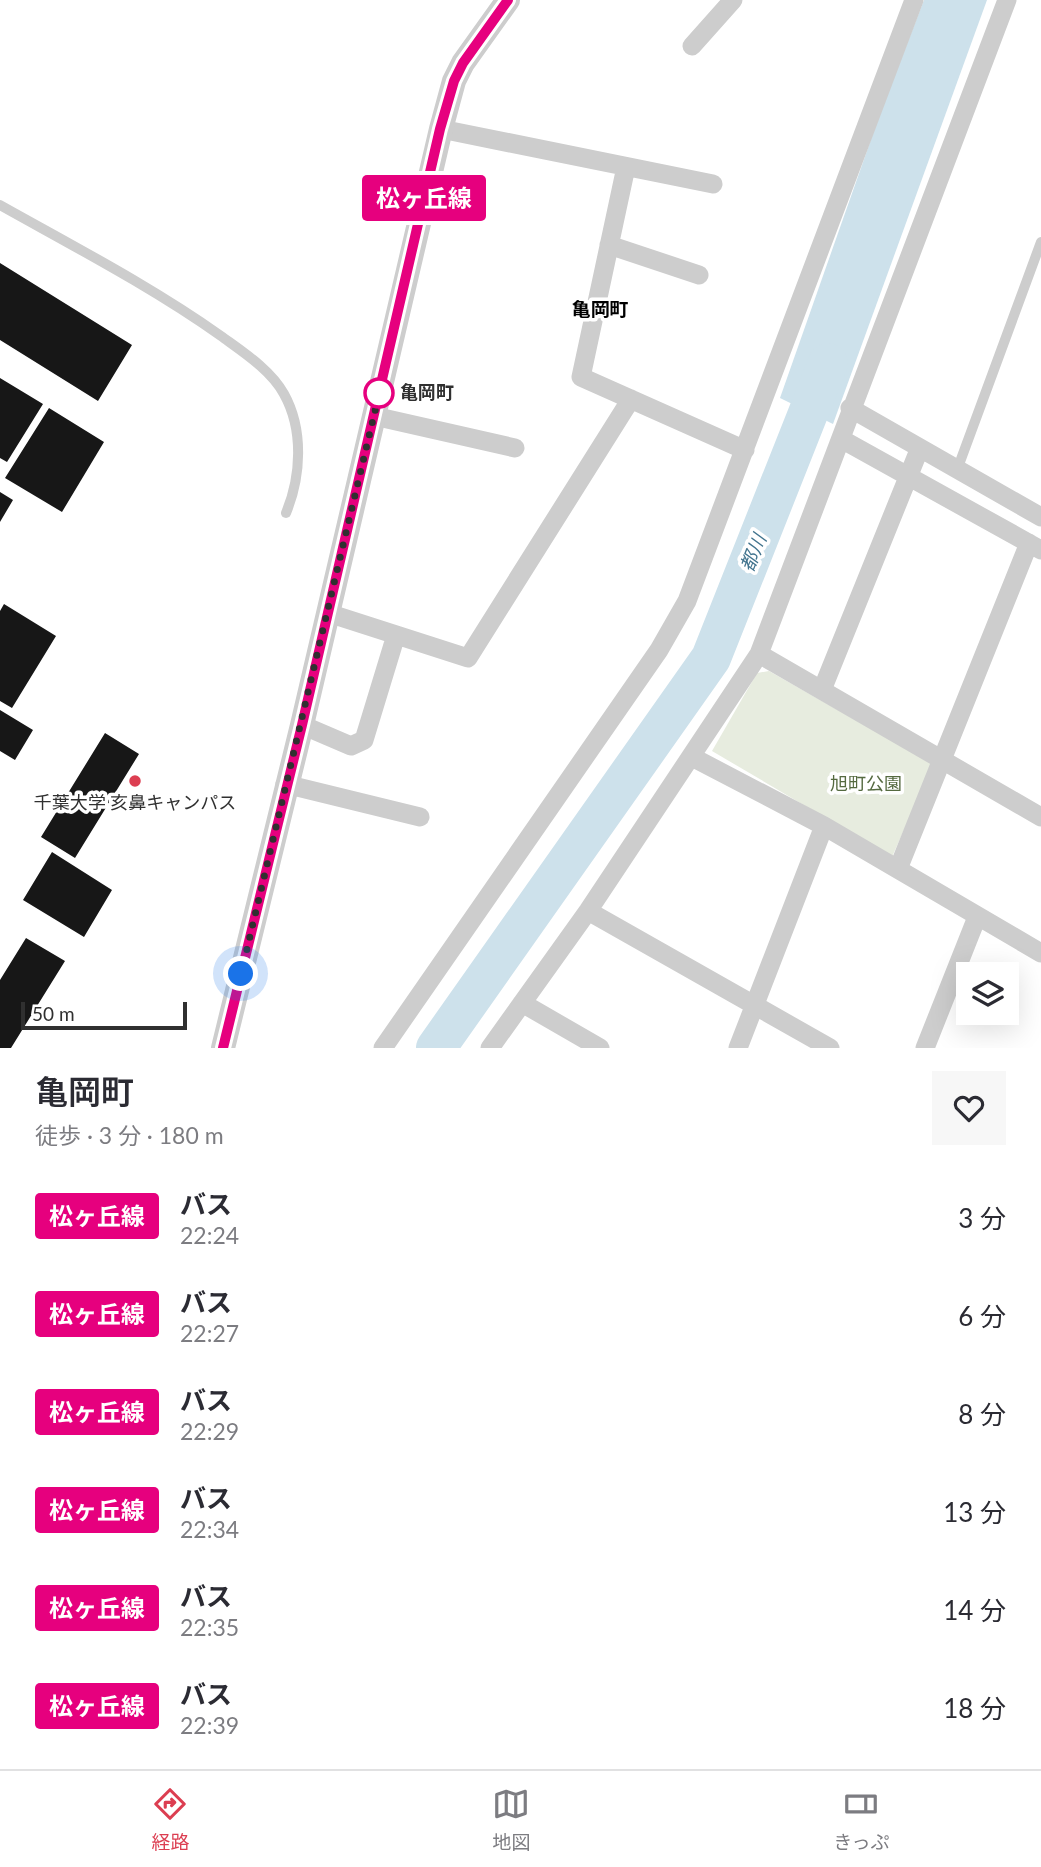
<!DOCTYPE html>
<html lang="ja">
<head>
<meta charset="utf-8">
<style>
  :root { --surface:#fff; --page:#f7f7f7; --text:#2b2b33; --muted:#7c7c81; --line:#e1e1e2; --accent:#dc3e51 }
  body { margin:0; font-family:Lato,"Noto Sans JP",sans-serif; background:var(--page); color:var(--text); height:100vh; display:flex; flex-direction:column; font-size:26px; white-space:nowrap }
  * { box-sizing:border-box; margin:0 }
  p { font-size:23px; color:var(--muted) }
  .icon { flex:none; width:38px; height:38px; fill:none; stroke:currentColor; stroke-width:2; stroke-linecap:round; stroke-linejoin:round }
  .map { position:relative; height:1048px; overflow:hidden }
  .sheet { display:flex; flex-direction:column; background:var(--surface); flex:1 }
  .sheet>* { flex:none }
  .badge { padding:0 14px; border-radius:5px; font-size:24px; line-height:46px }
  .buttons { position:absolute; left:956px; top:962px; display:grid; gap:14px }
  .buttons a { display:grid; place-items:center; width:63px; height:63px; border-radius:0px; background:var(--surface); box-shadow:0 7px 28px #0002; font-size:35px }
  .scale { position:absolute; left:21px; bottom:18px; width:166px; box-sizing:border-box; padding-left:7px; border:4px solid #303030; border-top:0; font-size:19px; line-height:24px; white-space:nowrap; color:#303030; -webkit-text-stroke:5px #fff; paint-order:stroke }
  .you { position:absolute; width:35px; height:35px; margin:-18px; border:5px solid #fff; border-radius:50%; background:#1a73e8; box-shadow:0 0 0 10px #1a73e833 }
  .map>.badge { position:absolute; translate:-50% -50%; box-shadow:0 0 0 4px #fff }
  .round { display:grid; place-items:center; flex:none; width:74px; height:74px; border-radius:0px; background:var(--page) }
  .head { display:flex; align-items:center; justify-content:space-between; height:119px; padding:0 35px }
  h1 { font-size:33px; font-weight:600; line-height:52px }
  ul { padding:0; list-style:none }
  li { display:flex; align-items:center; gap:21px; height:98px; padding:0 35px }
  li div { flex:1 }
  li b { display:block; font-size:26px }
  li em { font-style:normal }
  li .badge { min-width:77px; font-weight:700; text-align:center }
  .tab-bar { display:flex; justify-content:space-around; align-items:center; height:98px; border-top:2px solid var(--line); background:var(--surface); font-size:19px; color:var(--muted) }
  .tab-bar a { display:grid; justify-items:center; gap:4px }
  .tab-bar .on { color:var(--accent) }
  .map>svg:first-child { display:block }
</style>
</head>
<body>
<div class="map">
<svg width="1041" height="1048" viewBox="0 0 1041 1048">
  <rect width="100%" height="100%" fill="#fff"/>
  <path fill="#e7ecdf" d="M769,671l164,93 -41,93 -180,-106 45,-78z"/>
  <path fill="#cde1eb" d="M924,0h63l-154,424 -53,-26 101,-287z"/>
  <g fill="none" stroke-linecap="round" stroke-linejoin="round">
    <path stroke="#cde1eb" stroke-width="40" d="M436,1048l275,-390 117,-295"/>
  </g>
  <path fill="#171717" d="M0,263l132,82 -34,56 -98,-61z
    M0,378l43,26 -36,58 -7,-4z
    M49,408l55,34 -42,70 -57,-34z
    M0,492l13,8 -13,22z
    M4,604l52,32 -44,72 -12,-7v-90z
    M0,710l33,20 -18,30 -15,-9z
    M105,733l34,21 -64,104 -34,-21z
    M52,852l60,38 -28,47 -61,-37z
    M26,938l39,23 -54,87h-11v-68z"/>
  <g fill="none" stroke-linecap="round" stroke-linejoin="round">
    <path stroke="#cdcdcd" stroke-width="10" d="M0,205c75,42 152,82 221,131 22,16 50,34 63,58 20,36 17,83 2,119
      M957,470l84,-228"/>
    <path stroke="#cdcdcd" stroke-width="19" d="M692,46l41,-46
      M441,129l272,55
      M626,167l-45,210 164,73
      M609,245l90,30
      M850,408l191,109
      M374,416l141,32
      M843,440l198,110
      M328,613l140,45 163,-259
      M759,654l282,163
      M822,690l97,-240
      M302,725l49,21 13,-6 32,-105
      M692,757l132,69 217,127
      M285,784l135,33
      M898,869l131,-326
      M588,911l242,137
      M522,1003l78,45
      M383,1048l276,-398 28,-49 227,-601
      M490,1048l98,-137 171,-257 248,-654
      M738,1048l86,-222
      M925,1048l52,-131"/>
    <path stroke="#cdcdcd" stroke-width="24" d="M223,1048l79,-323 139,-596 13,-48 9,-18 45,-63"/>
  </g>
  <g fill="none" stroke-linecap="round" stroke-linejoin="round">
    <defs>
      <path id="line" d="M223,1048l79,-323 138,-596 14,-48 9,-18 45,-63"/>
    </defs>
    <use href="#line" stroke="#fff" stroke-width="16"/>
    <use href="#line" stroke="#e6007e" stroke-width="10"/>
    <path stroke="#303030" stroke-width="7" stroke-dasharray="0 12.6" d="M241,974l139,-584 -1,3"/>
  </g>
  <circle fill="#fff" stroke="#e6007e" stroke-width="3.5" cx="379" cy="393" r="14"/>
  <circle fill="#dc3e51" stroke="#fff" stroke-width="2.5" cx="135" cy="781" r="7"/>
  <g text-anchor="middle" stroke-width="7" stroke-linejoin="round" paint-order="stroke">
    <g font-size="18" font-weight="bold" fill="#303030" stroke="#fff" text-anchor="start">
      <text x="400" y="399">亀岡町</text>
    </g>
    <g font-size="18" fill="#556a40" stroke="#fff">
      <text x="866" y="790">旭町公園</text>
    </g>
    <g font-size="18" fill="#303030" stroke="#fff">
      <text x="135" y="809">千葉大学 亥鼻キャンパス</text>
    </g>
    <g font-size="19" font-weight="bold" fill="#000" stroke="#fff">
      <text x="600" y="316">亀岡町</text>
    </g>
    <g font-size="19" font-style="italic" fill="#42748e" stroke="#fff">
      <text transform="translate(753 553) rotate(-68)" y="7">都川</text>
    </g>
  </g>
</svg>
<div class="buttons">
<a><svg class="icon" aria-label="layers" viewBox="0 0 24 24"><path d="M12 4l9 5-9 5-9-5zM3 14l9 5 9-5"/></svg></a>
</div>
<div class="scale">50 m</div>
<div class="you" style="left:241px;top:974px"></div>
<b class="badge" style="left:424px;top:198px;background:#e6007e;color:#fff">松ヶ丘線</b>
</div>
<section class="sheet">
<div class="head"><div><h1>亀岡町</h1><p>徒歩 · 3 分 · 180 m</p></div><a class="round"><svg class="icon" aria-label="heart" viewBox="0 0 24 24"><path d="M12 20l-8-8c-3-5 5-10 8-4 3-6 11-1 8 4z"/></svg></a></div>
<ul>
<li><span class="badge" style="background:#e6007e;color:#fff">松ヶ丘線</span><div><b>バス</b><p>22:24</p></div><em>3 分</em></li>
<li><span class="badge" style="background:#e6007e;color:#fff">松ヶ丘線</span><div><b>バス</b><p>22:27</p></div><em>6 分</em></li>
<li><span class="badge" style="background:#e6007e;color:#fff">松ヶ丘線</span><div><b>バス</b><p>22:29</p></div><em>8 分</em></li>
<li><span class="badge" style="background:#e6007e;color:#fff">松ヶ丘線</span><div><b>バス</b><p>22:34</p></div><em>13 分</em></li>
<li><span class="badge" style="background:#e6007e;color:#fff">松ヶ丘線</span><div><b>バス</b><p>22:35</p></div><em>14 分</em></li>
<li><span class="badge" style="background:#e6007e;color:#fff">松ヶ丘線</span><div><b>バス</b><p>22:39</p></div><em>18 分</em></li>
</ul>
</section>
<nav class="tab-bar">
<a class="on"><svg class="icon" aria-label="directions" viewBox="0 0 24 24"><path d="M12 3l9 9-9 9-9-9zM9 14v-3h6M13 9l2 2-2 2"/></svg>経路</a>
<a><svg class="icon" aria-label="map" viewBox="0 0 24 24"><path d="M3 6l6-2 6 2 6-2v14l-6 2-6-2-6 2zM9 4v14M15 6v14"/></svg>地図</a>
<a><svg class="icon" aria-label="tickets" viewBox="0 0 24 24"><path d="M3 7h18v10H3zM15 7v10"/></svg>きっぷ</a>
</nav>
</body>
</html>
